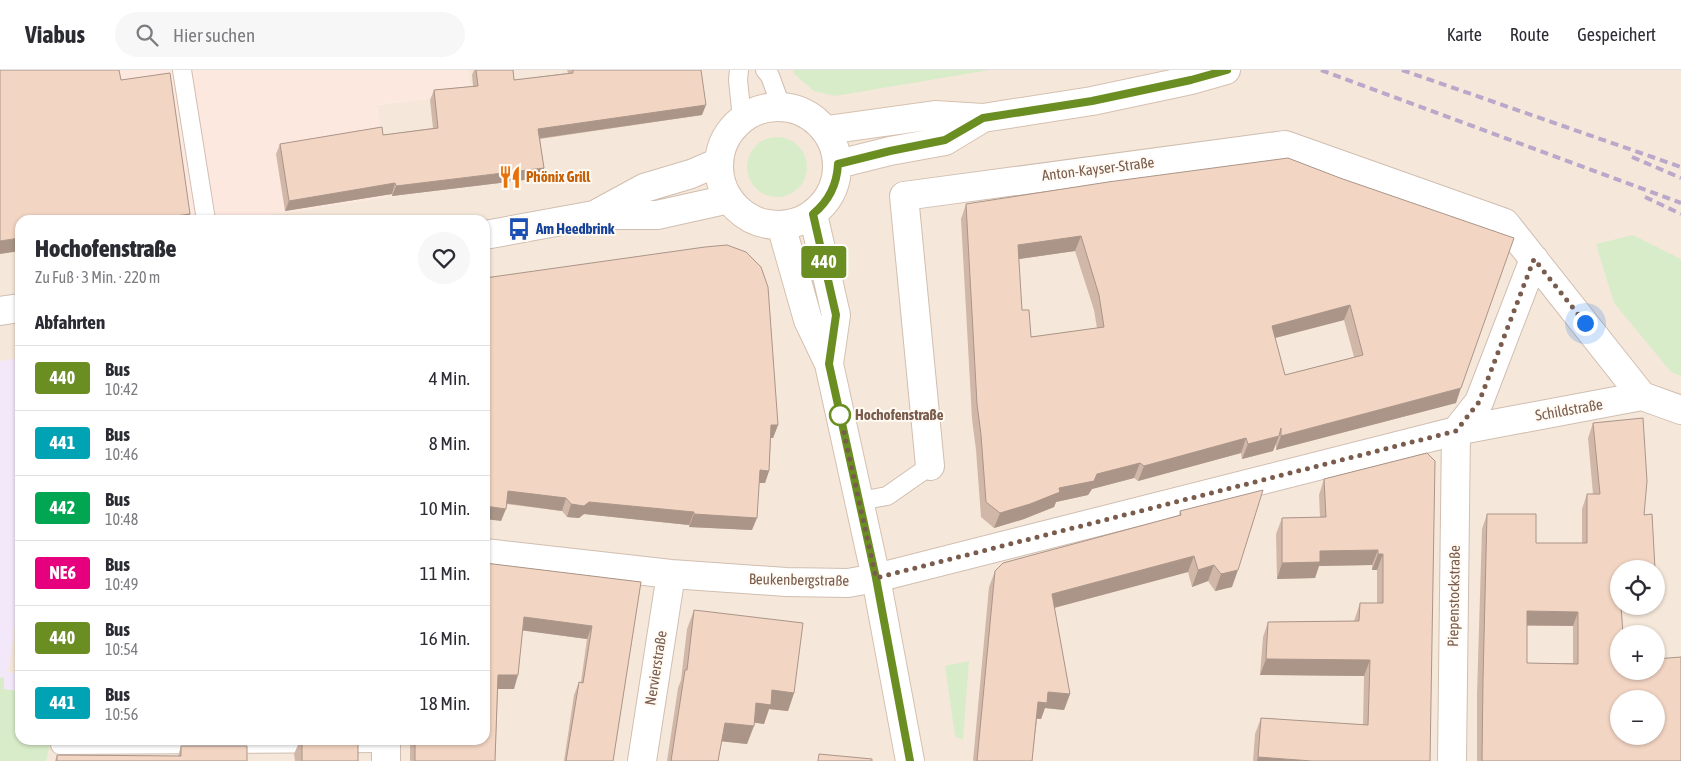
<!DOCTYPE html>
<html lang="de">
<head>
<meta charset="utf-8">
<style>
  :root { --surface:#fff; --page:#f7f7f7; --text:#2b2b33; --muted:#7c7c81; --line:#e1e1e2 }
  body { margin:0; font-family:"Asap Condensed",sans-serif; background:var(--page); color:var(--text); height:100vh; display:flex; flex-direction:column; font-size:19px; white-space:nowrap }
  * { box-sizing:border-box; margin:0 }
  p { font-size:16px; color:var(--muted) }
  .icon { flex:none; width:28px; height:28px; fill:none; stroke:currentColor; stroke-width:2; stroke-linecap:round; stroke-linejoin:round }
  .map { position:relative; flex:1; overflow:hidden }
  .details { position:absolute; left:15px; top:145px; width:475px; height:530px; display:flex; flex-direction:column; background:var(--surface); border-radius:15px; box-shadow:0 1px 4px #0004 }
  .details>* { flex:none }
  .badge { padding:0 10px; border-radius:4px; font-size:18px; line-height:32px }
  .buttons { position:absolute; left:1610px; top:490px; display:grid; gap:10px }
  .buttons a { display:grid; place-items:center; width:55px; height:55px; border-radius:50%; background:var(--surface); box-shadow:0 1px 4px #0004; font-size:25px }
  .you { position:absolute; width:25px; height:25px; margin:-12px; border:4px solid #fff; border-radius:50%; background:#1a73e8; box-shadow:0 0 0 8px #1a73e833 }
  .map>.badge { position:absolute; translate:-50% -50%; box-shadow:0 0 0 2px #fff }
  h2 { padding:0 20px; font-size:19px; line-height:45px }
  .round { display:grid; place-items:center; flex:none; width:52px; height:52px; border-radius:26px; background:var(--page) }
  .summary { display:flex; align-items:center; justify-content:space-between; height:85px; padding:0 20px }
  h1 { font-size:24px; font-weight:800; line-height:38px }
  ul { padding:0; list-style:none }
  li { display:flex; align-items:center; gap:15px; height:65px; padding:0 20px; border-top:1px solid var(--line) }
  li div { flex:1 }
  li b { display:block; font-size:19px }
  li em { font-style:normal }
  li .badge { min-width:55px; font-weight:700; text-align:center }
  header { display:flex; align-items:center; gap:30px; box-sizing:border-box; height:70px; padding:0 25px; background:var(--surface); border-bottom:1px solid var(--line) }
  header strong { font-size:24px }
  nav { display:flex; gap:28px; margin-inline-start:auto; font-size:18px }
  .search { width:350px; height:45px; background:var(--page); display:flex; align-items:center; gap:12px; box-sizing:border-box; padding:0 18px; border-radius:28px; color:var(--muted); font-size:19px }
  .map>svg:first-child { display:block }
</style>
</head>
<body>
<header>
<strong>Viabus</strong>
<div class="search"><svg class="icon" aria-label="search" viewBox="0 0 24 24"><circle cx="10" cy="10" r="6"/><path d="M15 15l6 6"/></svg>Hier suchen</div>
<nav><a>Karte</a><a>Route</a><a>Gespeichert</a></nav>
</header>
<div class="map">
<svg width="1681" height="691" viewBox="0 0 1681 691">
  <rect width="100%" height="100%" fill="#fdf6ec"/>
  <path fill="#f5e8da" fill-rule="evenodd" d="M0,0l20,150v520h465v-520h-253l155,-23 -10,-92 92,-11 -1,-24h1213v691h-1681zM1619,499h37v37h-37zM1619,564h37v37h-37zM1619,629h37v37h-37z"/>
  <path fill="#fde8e0" d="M83,0h385l1,24 -92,11 10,92 -155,23h-47z"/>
  <path fill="#f3e8fa" d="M15,289l5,61v171l-12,81 12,2v66h33l-3,5 -4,16h-46v-400z"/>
  <path fill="#d8ecc9" d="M793,0h197l-155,26 -21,-5 -20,-17z
    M747 97a30 30 0 1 1 60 0a30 30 0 1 1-60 0Z
    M1633,165l48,24v117l-10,-4 -57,-69 -18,-59z
    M969,591l-6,79 -8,-4 -10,-70z
    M0,607l4,1v11l16,2v49h33l-3,5 -4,16h-46z"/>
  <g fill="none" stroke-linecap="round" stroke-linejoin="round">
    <defs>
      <path id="service" d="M182,0l24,150
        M739,0l-1,10 4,39
        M765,0l5,6 11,30
        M860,431l27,-5 43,-30
        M60,675l326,-2"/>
      <path id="minor" d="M598,143l46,-25 47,-14 28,-12
        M485,165l109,-20h63l72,-16
        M0,241l20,-3
        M1456,361l23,-29 55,-143
        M930,396l-26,-270 381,-51 220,78 137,173
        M485,483l186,21 115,8 62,1 28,-5 580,-147 186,-35 39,14
        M386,670v21
        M642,691l29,-187
        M1452,691l4,-330"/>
      <path id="secondary" d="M719 96a59 59 0 1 1 118 0a59 59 0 1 1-118 0Z
        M827,60l108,-15 48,3 109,-17 99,-21 35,-10
        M838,94l52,-13 55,-10 38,-23
        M813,144l23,101 -7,49
        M781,155l27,95 21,44 47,214 34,183"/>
    </defs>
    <use href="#service" stroke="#d1beb0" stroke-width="20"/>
    <use href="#minor" stroke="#d1beb0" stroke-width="30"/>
    <use href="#secondary" stroke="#d6c0b0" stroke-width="30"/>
    <use href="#service" stroke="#fff" stroke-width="18"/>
    <use href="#minor" stroke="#fff" stroke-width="28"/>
    <use href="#secondary" stroke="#fff" stroke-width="28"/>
    <path stroke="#b9a8c9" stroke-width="4" stroke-dasharray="8 5" stroke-linecap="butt" d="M1321,0l360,133
      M1402,0l279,97
      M1632,87l49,21
      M1645,127l36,17"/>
  </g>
  <path fill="#d1b7a8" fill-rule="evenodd" d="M474,0h39l1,10 54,-7 -1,-3h134l1,45 -162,24 4,29 -4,10 -148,18v-2l-107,17 -9,-57 4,-10 103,-9 50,-7 -3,-28 4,-10 39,-4 -1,-11z
    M1288,88l168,245 -180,47v-6l-3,7 -31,8 -1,-6 -103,28 -4,-3 -42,11 -4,6 -32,7 -2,5 -30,12 -30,9 -13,-11 -5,-67 -4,-31 -11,-200 5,-15zM1075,181l19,59 3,18 -66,9 -9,-27 -4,-51zM1344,250l10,37 -69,18 -10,-37z
    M485,208l293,147 -5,13h-2l-2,33 -4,12h-6l-7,47 -63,-3v-2l-105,-11 -5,4 -12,-1 -5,-6 -56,-7 -5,17z
    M1593,353l26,146v102l62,90h-204v-67l5,-165 5,-15 49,29h46v-34l5,-15h6l-5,-56zM1527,556h46v37h-46z
    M1427,383l3,308h-177l2,-27 6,-16 102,7 1,-49 -104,-1 3,-38 5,-15 86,-1 6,-18h17v-33h-5v-5l-53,1 -4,12 -38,1 -1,-45 6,-16 38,-1 -1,-22 5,-16z
    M1180,441l52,76 -17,4 -7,-10 -16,6 -4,-15 -134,36 16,86 -6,16 -19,-2 -4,11h-4l-5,42h-59l16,-174 6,-16 184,-56z
    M485,493l156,19 -28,179h-49l10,-66 5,-13h2l6,-43 -65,-9 -8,59h-16l-3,72h-85v-21h75z
    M694,540l100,83 -6,18 -19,-2 -5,15 -10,-2 -7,22 -25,-3 -4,20h-51l11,-73 3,-8 6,-51z
    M300,670h58v21h-63l-1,-7z
    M181,676l66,15h-192l2,-6 121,1z"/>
  <path fill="#aa9588" d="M706,35l-4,10 -167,24 3,-10z
    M544,98l-4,10 -148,18 4,-10z
    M395,113l-3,11 -107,17 4,-10z
    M190,144l-2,6h-41z
    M1081,166l-6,15 -63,9 6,-15z
    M20,168v13l-20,3v-13z
    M1350,235l-6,15 -77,20 5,-14z
    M1461,318l-5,15 -180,47 5,-14z
    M771,355h7l-5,13h-7z
    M1279,366l-6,15 -31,8 6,-15z
    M1246,368l-5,15 -103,28 6,-15z
    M1140,393l-6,15 -42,11 -4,6 -32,7 -2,5 -30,12 -30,9 6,-15 59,-25 38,-14z
    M760,400l9,1 -4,12h-10z
    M508,421l58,7 -4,13 -58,-8z
    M589,432l105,10 -5,13 -105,-11 -5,4 -12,-1 4,-13z
    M485,436l21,3 -5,12 -16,-2z
    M694,444l63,4 -5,12 -63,-3z
    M1378,480l-6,15 -53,1 -4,12 -38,1 5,-16 38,-12z
    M1378,484h5l-6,16h-5z
    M1194,486l-6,16 -142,38 6,-16z
    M1214,495l-6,16 -16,6 6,-17z
    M1238,500l-6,17 -17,4 6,-17z
    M1527,541l51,1 -5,14 -51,-1z
    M524,547l68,9 -5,13 -68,-9z
    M1266,589l104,1 -6,16 -104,-1z
    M498,605h20l-4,14h-21z
    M772,620l22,3 -6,18 -19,-2 -5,15 -15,-2 7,-19z
    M1048,622l22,2 -6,16 -19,-2 -4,11 -9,-1 6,-16z
    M725,653l29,3 -7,18 -29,-3z
    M1258,687l54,4h-55z"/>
  <path fill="#f3d5c3" stroke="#aa9588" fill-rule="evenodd" d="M0,0h119l2,10 49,-7 20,141 -43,6h-127v18l-20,3z
    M476,0h37l1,10 59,-7v-3h128l5,35 -168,24 6,39 -148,18 -1,-3 -106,18 -9,-57 102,-17 1,8 55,-7 -4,-38 44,-4z
    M1288,88l52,20 174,60 -53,150 -180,48v-8l-2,8 -31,8 -2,-6 -102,28 -4,-3 -43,11 -3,7 -35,7 1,4 -30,12 -30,9 -14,-11 -5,-67 -4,-31 -11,-200 142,-22zM1081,166l18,59 5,32 -73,10 -2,-27h-7l-4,-65zM1350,235l13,50 -78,20 -13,-49z
    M727,175l19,7 15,15 7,20 10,138h-7l-2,46 -9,-1 -3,48 -63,-4v-2l-105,-10 -5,4 -13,-2 -5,-6 -58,-7 -2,18 -21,-3v-228l220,-31z
    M1643,348l4,63 -3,34 8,-1 3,55h-36v37h2l2,28h-4v37h37v-12l25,-2v104h-199l1,-82 4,-165h49v29h51v-49h13l-7,-71zM1527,541l51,1v52l-51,-1zM1619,629h37v37h-37z
    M1427,383l8,8 -5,300h-118l-54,-4 3,-39 107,7 2,-65 -104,-1 2,-37 91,-1 1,-18h23v-49h-5v-4l-58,1v11l-38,1v-45l44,-1 -2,-38z
    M1263,420l-25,80 -17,4 -7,-9 -16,5 -4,-14 -142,38 18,100 -22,-2 -1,11 -9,-1 -6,59h-55l18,-190 8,-8 178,-48 -1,-4z
    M485,493l156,19 -28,179h-47l13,-79 4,1 9,-57 -68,-9 -6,58h-20l-3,86h-80v-21h70z
    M694,540l109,13 -9,70 -22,-3 -1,15 -15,-2 -2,23 -29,-3 -7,38h-47l14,-91h2z
    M302,670h56v21h-56z
    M181,676h66v15h-190v-6l124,1z
    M819,684l53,5v2h-54z"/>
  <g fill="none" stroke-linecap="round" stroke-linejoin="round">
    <defs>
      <path id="line" d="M910,691l-34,-183 -47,-214 7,-49 -23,-101c16,-13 24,-29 25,-50l52,-13 55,-11 38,-22 109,-17 99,-21 36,-10"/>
    </defs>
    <use href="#line" stroke="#fff" stroke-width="11"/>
    <use href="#line" stroke="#6b8e23" stroke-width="8"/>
    <path stroke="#7a5c4d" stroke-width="5" stroke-dasharray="0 9" d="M840,345l36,163 580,-147 23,-29 55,-143 51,64"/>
  </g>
  <defs>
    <symbol id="restaurant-bare" viewBox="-9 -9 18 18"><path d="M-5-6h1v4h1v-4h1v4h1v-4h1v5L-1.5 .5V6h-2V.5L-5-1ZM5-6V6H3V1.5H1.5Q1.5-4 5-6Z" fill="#e8710a" stroke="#fffaf3" stroke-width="2.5" paint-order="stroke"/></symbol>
    <symbol id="bus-bare" viewBox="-9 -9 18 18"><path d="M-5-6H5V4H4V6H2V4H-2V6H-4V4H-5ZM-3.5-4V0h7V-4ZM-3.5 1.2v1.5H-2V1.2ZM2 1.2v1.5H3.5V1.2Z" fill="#1a4fb4" stroke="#fffaf3" stroke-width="2.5" paint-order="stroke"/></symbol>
  </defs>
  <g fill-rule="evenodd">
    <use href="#restaurant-bare" x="494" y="91" width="32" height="32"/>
    <use href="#bus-bare" x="503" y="143" width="32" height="32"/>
  </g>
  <circle fill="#fff" stroke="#6b8e23" stroke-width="2.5" cx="840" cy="345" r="10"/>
  <g text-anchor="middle" stroke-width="4" stroke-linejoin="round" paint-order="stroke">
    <g font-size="15" fill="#7a5c4d" stroke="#fffaf3">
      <text transform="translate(1098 99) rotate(-7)" y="5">Anton-Kayser-Straße</text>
      <text transform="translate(1569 340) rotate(-10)" y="5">Schildstraße</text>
      <text transform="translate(799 510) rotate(1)" y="5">Beukenbergstraße</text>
      <text transform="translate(1454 526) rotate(-89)" y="5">Piepenstockstraße</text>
      <text transform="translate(656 598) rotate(-81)" y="5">Nervierstraße</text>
    </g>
    <g font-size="15" font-weight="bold" fill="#c56008" stroke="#fffaf3" text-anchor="start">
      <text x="526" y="112">Phönix Grill</text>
    </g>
    <g font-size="15" font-weight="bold" fill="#164399" stroke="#fffaf3" text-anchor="start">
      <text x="536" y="164">Am Heedbrink</text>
    </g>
    <g font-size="15" font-weight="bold" fill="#7a5c4d" stroke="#fffaf3" text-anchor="start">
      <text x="855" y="350">Hochofenstraße</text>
    </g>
  </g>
</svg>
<div class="buttons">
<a><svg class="icon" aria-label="locate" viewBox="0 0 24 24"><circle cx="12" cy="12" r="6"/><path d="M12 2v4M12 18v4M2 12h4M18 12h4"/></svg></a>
<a>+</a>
<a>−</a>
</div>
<div class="you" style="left:1585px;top:253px"></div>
<b class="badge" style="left:824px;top:192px;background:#6b8e23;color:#fff">440</b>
<section class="details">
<div class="summary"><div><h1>Hochofenstraße</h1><p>Zu Fuß · 3 Min. · 220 m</p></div><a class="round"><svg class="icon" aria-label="heart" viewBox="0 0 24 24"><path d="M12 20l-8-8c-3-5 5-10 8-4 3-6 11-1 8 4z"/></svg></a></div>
<h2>Abfahrten</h2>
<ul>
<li><span class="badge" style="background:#6b8e23;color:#fff">440</span><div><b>Bus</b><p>10:42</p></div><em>4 Min.</em></li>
<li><span class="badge" style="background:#00a3b4;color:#fff">441</span><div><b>Bus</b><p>10:46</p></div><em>8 Min.</em></li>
<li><span class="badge" style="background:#00a651;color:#fff">442</span><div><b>Bus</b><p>10:48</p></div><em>10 Min.</em></li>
<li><span class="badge" style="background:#e6007e;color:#fff">NE6</span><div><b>Bus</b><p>10:49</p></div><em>11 Min.</em></li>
<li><span class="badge" style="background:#6b8e23;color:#fff">440</span><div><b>Bus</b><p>10:54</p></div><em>16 Min.</em></li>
<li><span class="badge" style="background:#00a3b4;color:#fff">441</span><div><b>Bus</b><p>10:56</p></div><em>18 Min.</em></li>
</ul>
</section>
</div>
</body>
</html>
